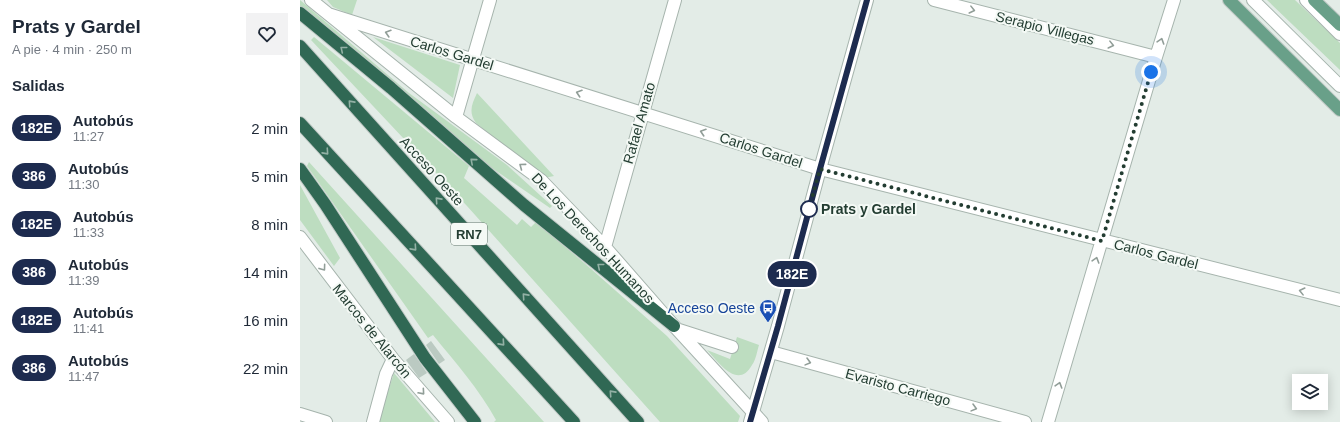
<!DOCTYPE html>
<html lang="es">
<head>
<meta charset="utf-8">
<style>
  :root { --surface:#fff; --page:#f2f2f3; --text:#1f2937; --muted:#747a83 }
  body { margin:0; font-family:Helvetica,sans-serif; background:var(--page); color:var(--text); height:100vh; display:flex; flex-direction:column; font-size:15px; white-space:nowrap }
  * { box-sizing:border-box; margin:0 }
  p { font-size:13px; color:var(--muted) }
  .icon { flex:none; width:22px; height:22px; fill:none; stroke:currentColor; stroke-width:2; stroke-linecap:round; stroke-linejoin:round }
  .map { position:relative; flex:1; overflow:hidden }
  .side { display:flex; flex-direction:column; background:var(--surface); width:300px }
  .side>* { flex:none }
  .badge { padding:0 8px; border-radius:13px; font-size:14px; line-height:26px }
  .buttons { position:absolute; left:992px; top:374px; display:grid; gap:8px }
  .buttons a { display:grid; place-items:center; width:36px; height:36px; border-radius:0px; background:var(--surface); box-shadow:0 2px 10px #0003; font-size:20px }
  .you { position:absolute; width:20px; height:20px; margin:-10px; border:3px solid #fff; border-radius:50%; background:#1a73e8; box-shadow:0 0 0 6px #1a73e833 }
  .map>.badge { position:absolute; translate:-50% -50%; box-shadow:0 0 0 2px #fff }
  h2 { padding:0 12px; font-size:15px; line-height:36px }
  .round { display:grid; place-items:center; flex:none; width:42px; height:42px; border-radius:0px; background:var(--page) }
  .head { display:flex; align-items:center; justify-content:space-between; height:68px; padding:0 12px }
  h1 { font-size:19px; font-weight:700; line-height:30px }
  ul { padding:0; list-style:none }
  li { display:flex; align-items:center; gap:12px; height:48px; padding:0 12px }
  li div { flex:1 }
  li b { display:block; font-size:15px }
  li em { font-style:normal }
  li .badge { min-width:44px; font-weight:700; text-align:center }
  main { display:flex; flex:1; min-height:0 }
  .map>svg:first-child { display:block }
</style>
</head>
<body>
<main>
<section class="side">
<div class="head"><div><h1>Prats y Gardel</h1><p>A pie · 4 min · 250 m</p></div><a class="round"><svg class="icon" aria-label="heart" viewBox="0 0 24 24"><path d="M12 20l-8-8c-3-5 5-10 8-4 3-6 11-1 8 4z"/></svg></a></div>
<h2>Salidas</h2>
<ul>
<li><span class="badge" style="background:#1d2b4f;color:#fff">182E</span><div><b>Autobús</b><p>11:27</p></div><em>2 min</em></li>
<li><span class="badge" style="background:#1d2b4f;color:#fff">386</span><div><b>Autobús</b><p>11:30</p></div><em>5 min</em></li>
<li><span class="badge" style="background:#1d2b4f;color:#fff">182E</span><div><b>Autobús</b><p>11:33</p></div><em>8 min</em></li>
<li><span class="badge" style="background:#1d2b4f;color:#fff">386</span><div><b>Autobús</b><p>11:39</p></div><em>14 min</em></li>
<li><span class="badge" style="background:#1d2b4f;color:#fff">182E</span><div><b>Autobús</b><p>11:41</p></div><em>16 min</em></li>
<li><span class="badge" style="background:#1d2b4f;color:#fff">386</span><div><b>Autobús</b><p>11:47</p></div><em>22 min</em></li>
</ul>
</section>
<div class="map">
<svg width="1040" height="422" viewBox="0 0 1040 422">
  <rect width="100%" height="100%" fill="#e3ece7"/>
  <path fill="#bdddc0" d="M0,0l109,93 98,72 45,41 -2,2 -71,-49 -87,-72 -92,-81z
    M27,0h30l-5,15 -19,-8z
    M967,0h28l45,43v27z
    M14,37l155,129 -5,12 53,47 5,-6 9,8 5,-5 54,46 77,68 73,80 -2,6h-78l-193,-216 -156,-166z
    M73,37l87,28 -7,33z
    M177,93l77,83 -10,2 -68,-55c-8,-11 -4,-19 1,-30z
    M9,162l235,260h-50l2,-2c-17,-31 -41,-58 -63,-85l-5,3 -121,-172z
    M0,185l40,73 -6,8 -34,-46z
    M437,337l22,8c-2,6 -3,15 -7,20 -14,25 -33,-2 -45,-15l23,9z
    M94,373l41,49h-57z"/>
  <path fill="#bbcac2" d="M131,341l14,19 -6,4 -13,-19z
    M114,354l13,19 -8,5 -13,-18z"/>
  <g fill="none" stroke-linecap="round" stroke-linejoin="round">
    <defs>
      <path id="minor" d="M11,0l145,117 85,63 64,67 69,79 88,96
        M634,0l222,57
        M953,0l87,86
        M1006,0l34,34
        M28,14l492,155 520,131
        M156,117l34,-117
        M0,237l93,122 55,63
        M305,247l70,-247
        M379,330l53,17
        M471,352l254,70
        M0,414l26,8
        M73,422l13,-48 7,-15
        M450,422l28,-96 42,-157 47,-169
        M748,422l108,-365 18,-57"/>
      <path id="major" d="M929,0l111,110
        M1014,0l26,25"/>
      <path id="highway" d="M0,13l91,75 133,117 150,121
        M0,46l338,376
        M0,123l274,299
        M0,169l25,35 100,154 50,64"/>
    </defs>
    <use href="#minor" stroke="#a6b4ad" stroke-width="14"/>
    <use href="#major" stroke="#c1c9c6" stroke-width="14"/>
    <use href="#highway" stroke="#c1c9c6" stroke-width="14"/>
    <use href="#minor" stroke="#fff" stroke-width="12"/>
    <use href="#major" stroke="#69a089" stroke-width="12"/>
    <use href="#highway" stroke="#306854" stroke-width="12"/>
  </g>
  <defs><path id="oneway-chevron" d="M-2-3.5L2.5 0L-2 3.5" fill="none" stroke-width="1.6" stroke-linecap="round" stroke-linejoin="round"/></defs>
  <g stroke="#919e98">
    <use href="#oneway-chevron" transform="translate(672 10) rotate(14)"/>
    <use href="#oneway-chevron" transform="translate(88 33) rotate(-163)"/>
    <use href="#oneway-chevron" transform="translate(861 41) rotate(-72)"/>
    <use href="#oneway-chevron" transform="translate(811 45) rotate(14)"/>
    <use href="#oneway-chevron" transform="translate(279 93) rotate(-162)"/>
    <use href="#oneway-chevron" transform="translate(403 132) rotate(-162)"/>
    <use href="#oneway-chevron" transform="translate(222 166) rotate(-143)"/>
    <use href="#oneway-chevron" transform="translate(796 260) rotate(-73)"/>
    <use href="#oneway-chevron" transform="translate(23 268) rotate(54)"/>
    <use href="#oneway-chevron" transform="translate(1002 291) rotate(-166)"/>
    <use href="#oneway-chevron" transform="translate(508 362) rotate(15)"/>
    <use href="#oneway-chevron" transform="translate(759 385) rotate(-73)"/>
    <use href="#oneway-chevron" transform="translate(122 392) rotate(49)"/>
    <use href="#oneway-chevron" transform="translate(674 408) rotate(15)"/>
  </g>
  <g stroke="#92b0a4">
    <use href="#oneway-chevron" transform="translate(43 49) rotate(-141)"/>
    <use href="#oneway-chevron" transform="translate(51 103) rotate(-132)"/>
    <use href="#oneway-chevron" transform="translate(26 152) rotate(48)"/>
    <use href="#oneway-chevron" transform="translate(173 161) rotate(-139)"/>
    <use href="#oneway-chevron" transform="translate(138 200) rotate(-132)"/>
    <use href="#oneway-chevron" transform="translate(114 248) rotate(48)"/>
    <use href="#oneway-chevron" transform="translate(300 266) rotate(-141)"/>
    <use href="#oneway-chevron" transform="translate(225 296) rotate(-132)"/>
    <use href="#oneway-chevron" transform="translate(202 343) rotate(48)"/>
    <use href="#oneway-chevron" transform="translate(312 393) rotate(-132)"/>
  </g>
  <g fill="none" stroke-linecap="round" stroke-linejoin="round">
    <defs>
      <path id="line" d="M450,422l28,-96 42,-157 47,-169"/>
    </defs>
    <use href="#line" stroke="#fff" stroke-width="9"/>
    <use href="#line" stroke="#1d2b4f" stroke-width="6"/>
    <path stroke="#233d32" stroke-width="4" stroke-dasharray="0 7.2" d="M509,209l11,-40 282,72 49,-169"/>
  </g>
  <defs>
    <symbol id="bus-pin" viewBox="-11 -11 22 30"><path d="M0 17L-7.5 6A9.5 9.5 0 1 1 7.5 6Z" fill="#1a4fb4" stroke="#f4f9f5"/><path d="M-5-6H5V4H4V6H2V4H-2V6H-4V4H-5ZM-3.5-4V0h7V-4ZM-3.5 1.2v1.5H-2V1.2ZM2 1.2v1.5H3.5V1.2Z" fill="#fff"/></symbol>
  </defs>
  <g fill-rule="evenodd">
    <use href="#bus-pin" x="458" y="298" width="20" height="27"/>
  </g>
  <circle fill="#fff" stroke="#1d2b4f" stroke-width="2" cx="509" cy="209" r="8"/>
  <g text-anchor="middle" stroke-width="4" stroke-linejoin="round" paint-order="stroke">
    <rect fill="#f4f9f5" stroke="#62756c" stroke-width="1" x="151" y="223" width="36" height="22" rx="3"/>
    <g font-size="13" font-weight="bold" fill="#233d32">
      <text x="169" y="239">RN7</text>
    </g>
    <g font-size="14" fill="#233d32" stroke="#f4f9f5">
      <text transform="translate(745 28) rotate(14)" y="5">Serapio Villegas</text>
      <text transform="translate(152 53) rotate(17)" y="5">Carlos Gardel</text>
      <text transform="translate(339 123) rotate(-74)" y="5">Rafael Amato</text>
      <text transform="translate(461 150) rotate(18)" y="5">Carlos Gardel</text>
      <text transform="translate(132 171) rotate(48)" y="5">Acceso Oeste</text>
      <text transform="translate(293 238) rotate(47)" y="5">De Los Derechos Humanos</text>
      <text transform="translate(856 254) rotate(14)" y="5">Carlos Gardel</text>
      <text transform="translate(72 331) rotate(51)" y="5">Marcos de Alarcón</text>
      <text transform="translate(598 387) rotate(15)" y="5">Evaristo Carriego</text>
    </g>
    <g font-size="14" font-weight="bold" fill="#233d32" stroke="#f4f9f5" text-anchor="start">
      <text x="521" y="214">Prats y Gardel</text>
    </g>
    <g font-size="14" fill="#164399" stroke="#f4f9f5" text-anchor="end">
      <text x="455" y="313">Acceso Oeste</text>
    </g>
  </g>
</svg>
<div class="buttons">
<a><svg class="icon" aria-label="layers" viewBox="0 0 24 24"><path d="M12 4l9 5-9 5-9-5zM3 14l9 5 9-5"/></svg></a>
</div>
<div class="you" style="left:851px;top:72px"></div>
<b class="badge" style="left:492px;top:274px;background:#1d2b4f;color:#fff">182E</b>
</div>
</main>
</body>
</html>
